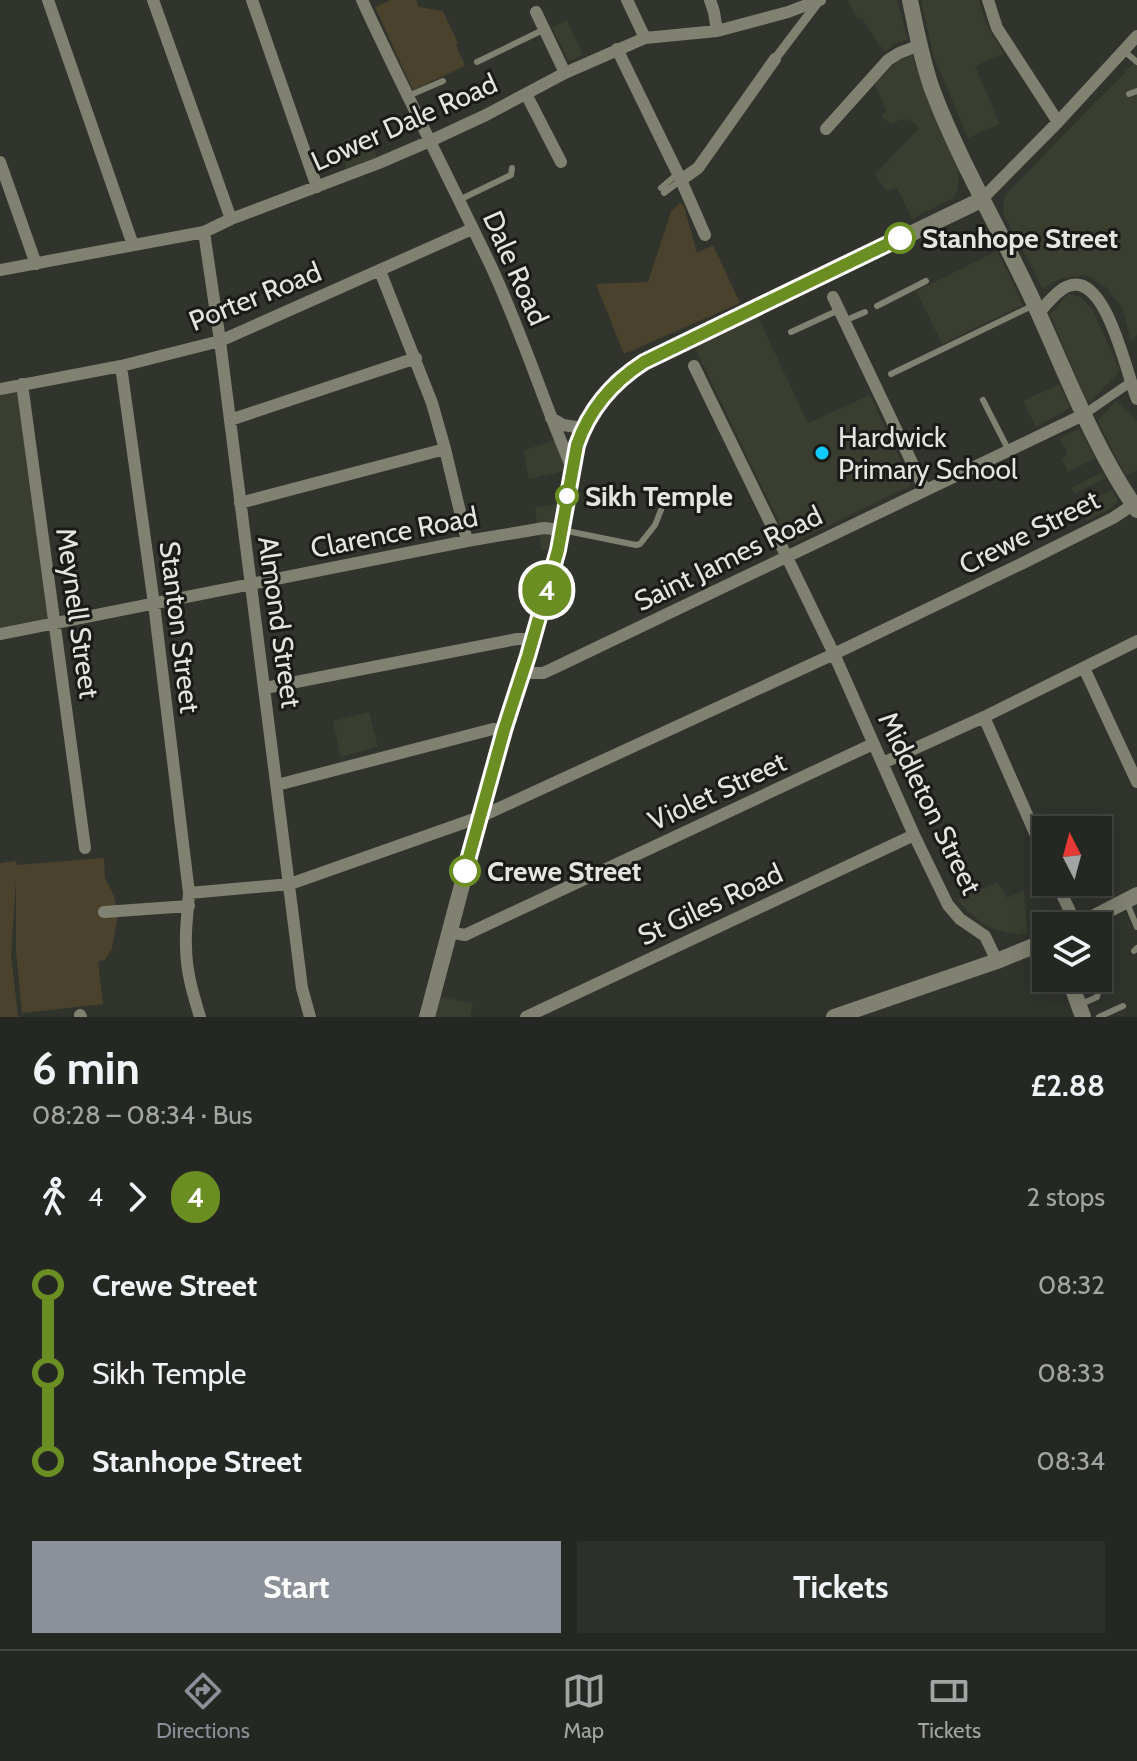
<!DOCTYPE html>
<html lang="en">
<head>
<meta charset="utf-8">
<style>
  :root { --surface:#252722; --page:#2d2f2a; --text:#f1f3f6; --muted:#a3a5a5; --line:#424440; --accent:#8c9099 }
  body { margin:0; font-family:Cabin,sans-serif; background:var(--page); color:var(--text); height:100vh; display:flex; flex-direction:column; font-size:30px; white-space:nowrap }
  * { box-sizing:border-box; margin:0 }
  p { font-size:26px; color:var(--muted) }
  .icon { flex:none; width:44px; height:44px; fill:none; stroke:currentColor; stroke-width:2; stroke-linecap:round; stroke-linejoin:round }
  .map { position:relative; height:1017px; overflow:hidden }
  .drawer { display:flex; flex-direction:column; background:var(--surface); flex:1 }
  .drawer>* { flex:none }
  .badge { padding:0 16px; border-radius:26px; font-size:28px; line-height:52px }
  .needle { width:52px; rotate:354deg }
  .controls { position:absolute; left:1032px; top:816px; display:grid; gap:16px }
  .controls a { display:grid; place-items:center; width:80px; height:80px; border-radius:0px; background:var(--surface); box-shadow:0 4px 20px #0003,0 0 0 2px var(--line); font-size:40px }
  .map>.badge { position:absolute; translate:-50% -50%; box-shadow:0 0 0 4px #fff }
  .legs { display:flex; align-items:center; gap:12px; height:88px; padding:0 32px; font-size:26px }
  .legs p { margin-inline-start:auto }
  .summary { display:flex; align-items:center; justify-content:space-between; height:136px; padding:0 32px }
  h1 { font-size:44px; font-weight:800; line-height:60px }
  .button { display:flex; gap:16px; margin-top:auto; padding:16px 32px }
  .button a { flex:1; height:92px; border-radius:0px; background:var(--accent); color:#fff; font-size:32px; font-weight:800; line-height:92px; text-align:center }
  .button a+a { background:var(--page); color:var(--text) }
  ul { padding:0 32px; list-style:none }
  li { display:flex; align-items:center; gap:28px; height:88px; font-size:30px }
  li i { display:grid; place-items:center; width:12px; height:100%; margin:0 10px; background:currentColor }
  li i::after { content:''; width:20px; height:20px; margin:-10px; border:6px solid; border-radius:50%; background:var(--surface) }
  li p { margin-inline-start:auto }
  li:first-child i { background:linear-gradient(#0000 50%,currentColor 0) }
  li:last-child i { background:linear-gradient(currentColor 50%,#0000 0) }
  .dock { display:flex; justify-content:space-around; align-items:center; height:112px; border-top:2px solid var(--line); background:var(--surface); font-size:22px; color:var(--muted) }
  .dock a { display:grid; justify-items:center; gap:4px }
  .dock .selected { color:var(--accent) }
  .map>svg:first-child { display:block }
</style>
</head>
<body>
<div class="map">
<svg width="1137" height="1017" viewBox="0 0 1137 1017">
  <rect width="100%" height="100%" fill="#31342d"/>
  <path fill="#393e31" d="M847,0h50l11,39 -15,6 -7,7 -10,-11 -14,-23 -4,1z
    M921,0h58l7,24 18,30 -29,12 25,58 -32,14 -35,-83z
    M567,20l16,35 -11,5h-4l-16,-33z
    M912,54l18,52 29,57 -1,26 -5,9 -41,21 -15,-31 -11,3 -11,-17 44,-46 -10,-10 -3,4 -4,-3 -11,5 -10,-7 5,-6 -11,-27 23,-24z
    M1137,60v275l-6,6 -9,-34 -15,-19 -20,-13 -27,4 -17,10 -40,-76 1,-17z
    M364,133l13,24 -30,12 -8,-27z
    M997,251l26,54 -81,39 -26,-53z
    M1068,294l12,3 13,13 25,56 1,6 -28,29h-4l-6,-13 -31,-74z
    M758,317l50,106 62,-28 41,88 -1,3 -117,57h-4l-94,-195z
    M1059,384l10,21 -1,4 -32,18 -13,-26z
    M20,386l36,234 -56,11v-240z
    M1116,401l21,20v49l-11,6 -28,-54v-2z
    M1079,428l16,30 -27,14 -6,-13 5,-4 -2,-5 1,-1 -7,-10z
    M557,439l12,31 -40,9 -6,-28z
    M1102,472l4,6 -32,16 -3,-6z
    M1112,489l5,10v3l-4,2 1,3 -27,14 -7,-14z
    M567,502l-9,47 -17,1 -6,-42z
    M369,712l9,35 -37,10 -8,-36z
    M998,882l9,16 17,-8 3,44h-12l-22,-5 -13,-8 -13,-10 -9,-11z
    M438,997l35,6 -3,14h-36z"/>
  <path fill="#4b422e" d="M391,0h25l3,7 24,4 15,32 -2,2 9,21 -52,24 -38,-83z
    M680,203l4,3 13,47 16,-8 27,58 -116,51 -28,-70 52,-2 23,-70z
    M104,858l1,20 9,18 4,19 -6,33 -7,12 -7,1 5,43 -81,9 -6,-62v-70l-5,73 7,63h-18v-154l16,-2 1,4z"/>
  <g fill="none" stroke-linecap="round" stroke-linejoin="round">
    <path stroke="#818172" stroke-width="6" d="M1124,51l13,11
      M477,62l68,-33
      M1129,94l8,-3
      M408,96l35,-15
      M661,188l15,-13
      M664,193l17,-13
      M459,200l52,-25 1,-7
      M877,306l49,-25
      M844,321l21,-9
      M791,332l48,-22
      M891,374l141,-68
      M983,400l26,51
      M562,530l74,15 4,-1 15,-19 6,-15
      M1126,901l11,26
      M1134,951l3,-3
      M1079,1005l18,-8 2,-9
      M1099,1017l24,-11"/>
    <path stroke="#818172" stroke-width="9" d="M775,59l44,-58
      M1083,415l48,-33"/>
    <path stroke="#818172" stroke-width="12" d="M48,0l85,245
      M153,0l78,219
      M252,0l65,187
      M362,0c41,89 86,176 128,264 31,66 53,137 82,204
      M627,0l18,38
      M710,0l4,12 3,19
      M988,0l9,28 61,94
      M536,12l29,61
      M617,49l64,131 24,55
      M526,94l35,68
      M826,129l62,-69 11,-7 21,-8
      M0,162l36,102
      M681,180l17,-12 77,-109
      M981,200l77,-78 79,-86
      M204,232l16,109 82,647 8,29
      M0,270l204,-38 27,-13 148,-56 51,-22 56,-26 79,-42 80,-35 72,-7 71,-19 32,-12
      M380,271l52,132 13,46 22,92
      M833,297l92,193
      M1038,313c9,-8 17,-21 28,-26 40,-20 61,90 71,112
      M121,366l33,238 35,289c-1,18 -4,36 -3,53 0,25 7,48 14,71
      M694,366l140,288 80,181 34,70 12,14 25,17 12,25
      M22,384l63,464
      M0,389l121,-23 99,-25 252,-112
      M551,418l12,7 20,3
      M230,420l186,-62
      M240,503l205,-54
      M0,634l467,-93 77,-13 18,2
      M1084,668l53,114
      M523,673h20l9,-4 531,-254
      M265,688l252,-49h16
      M984,717l62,141
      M883,763l101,-46 153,-76
      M277,785l216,-56 11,1
      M1056,882l21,44
      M189,893l101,-9 190,-67 354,-163 189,-91 90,-45 24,-16
      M104,912l85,-6
      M448,932l17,3 408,-191
      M80,1015l1,2
      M526,1017l388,-182"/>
    <path stroke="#818172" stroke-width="16" d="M910,0c6,30 12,60 22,89 28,74 69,142 102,214 32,70 59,143 103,207
      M1077,926l60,-31
      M1069,978l14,39
      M427,1017l53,-200 78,-267 19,-105 6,-17 17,-26 17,-21 27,-19 337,-162
      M834,1017l163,-56 49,-20"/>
  </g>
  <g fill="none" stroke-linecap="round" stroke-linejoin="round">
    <defs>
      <path id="line-1" d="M465,871l39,-141 24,-74 30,-106 19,-105c12,-35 36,-63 67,-83l256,-124"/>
    </defs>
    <use href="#line-1" stroke="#fff" stroke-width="18"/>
    <use href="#line-1" stroke="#6b8e23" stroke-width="12"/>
  </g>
  <g fill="#fff" stroke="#6b8e23" stroke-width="4">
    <circle cx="900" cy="238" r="14"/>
    <circle cx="567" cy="496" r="10"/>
    <circle cx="465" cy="871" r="14"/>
  </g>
  <circle fill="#0fcafa" stroke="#1a1b18" stroke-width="3" cx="822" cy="453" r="8"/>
  <g text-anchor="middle" stroke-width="6" stroke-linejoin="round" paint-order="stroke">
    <g font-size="28" fill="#e3e5e1" stroke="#1a1b18">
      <text transform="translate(404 122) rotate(-24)" y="10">Lower Dale Road</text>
      <text transform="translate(516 268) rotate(66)" y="10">Dale Road</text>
      <text transform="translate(255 296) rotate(-22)" y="10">Porter Road</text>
      <text transform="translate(394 532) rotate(-11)" y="10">Clarence Road</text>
      <text transform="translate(1029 532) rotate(-27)" y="10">Crewe Street</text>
      <text transform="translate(728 558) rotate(-26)" y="10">Saint James Road</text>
      <text transform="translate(78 613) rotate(82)" y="10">Meynell Street</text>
      <text transform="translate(280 622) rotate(82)" y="10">Almond Street</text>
      <text transform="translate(180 627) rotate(83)" y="10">Stanton Street</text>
      <text transform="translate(717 791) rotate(-25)" y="10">Violet Street</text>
      <text transform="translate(930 803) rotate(64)" y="10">Middleton Street</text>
      <text transform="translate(710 904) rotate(-25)" y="10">St Giles Road</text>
    </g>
    <g font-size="28" font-weight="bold" fill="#e3e5e1" stroke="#1a1b18" text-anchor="start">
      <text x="922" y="248">Stanhope Street</text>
      <text x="585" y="506">Sikh Temple</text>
      <text x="487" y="881">Crewe Street</text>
    </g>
    <g font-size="28" fill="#e3e5e1" stroke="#1a1b18" text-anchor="start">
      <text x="838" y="447">Hardwick<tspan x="838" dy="32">Primary School</tspan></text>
    </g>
  </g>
</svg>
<div class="controls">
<a><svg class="needle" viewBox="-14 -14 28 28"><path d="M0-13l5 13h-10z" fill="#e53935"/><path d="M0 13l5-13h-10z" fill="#a3a5a5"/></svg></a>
<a><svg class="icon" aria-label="layers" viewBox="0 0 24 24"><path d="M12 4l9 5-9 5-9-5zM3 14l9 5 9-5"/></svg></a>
</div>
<b class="badge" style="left:547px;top:590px;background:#6b8e23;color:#fff">4</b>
</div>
<section class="drawer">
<div class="summary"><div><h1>6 min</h1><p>08:28 – 08:34 · Bus</p></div><b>£2.88</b></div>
<div class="legs"><svg class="icon" aria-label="walk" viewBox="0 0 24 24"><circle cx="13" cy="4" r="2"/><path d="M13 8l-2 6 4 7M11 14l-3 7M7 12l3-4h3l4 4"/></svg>4<svg class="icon" aria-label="forward" viewBox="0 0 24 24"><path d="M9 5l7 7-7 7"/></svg><b class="badge" style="background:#6b8e23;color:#fff">4</b><p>2 stops</p></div>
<ul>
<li><i style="color:#6b8e23"></i><b>Crewe Street</b><p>08:32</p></li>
<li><i style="color:#6b8e23"></i><span>Sikh Temple</span><p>08:33</p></li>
<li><i style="color:#6b8e23"></i><b>Stanhope Street</b><p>08:34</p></li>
</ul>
<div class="button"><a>Start</a><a>Tickets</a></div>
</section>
<nav class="dock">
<a class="selected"><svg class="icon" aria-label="directions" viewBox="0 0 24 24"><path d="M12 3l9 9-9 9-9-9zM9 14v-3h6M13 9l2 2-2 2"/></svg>Directions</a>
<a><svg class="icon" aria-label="map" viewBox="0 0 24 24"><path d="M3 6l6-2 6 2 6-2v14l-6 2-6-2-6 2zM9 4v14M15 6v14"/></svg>Map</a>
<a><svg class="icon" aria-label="tickets" viewBox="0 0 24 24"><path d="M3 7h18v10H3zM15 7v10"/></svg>Tickets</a>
</nav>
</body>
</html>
